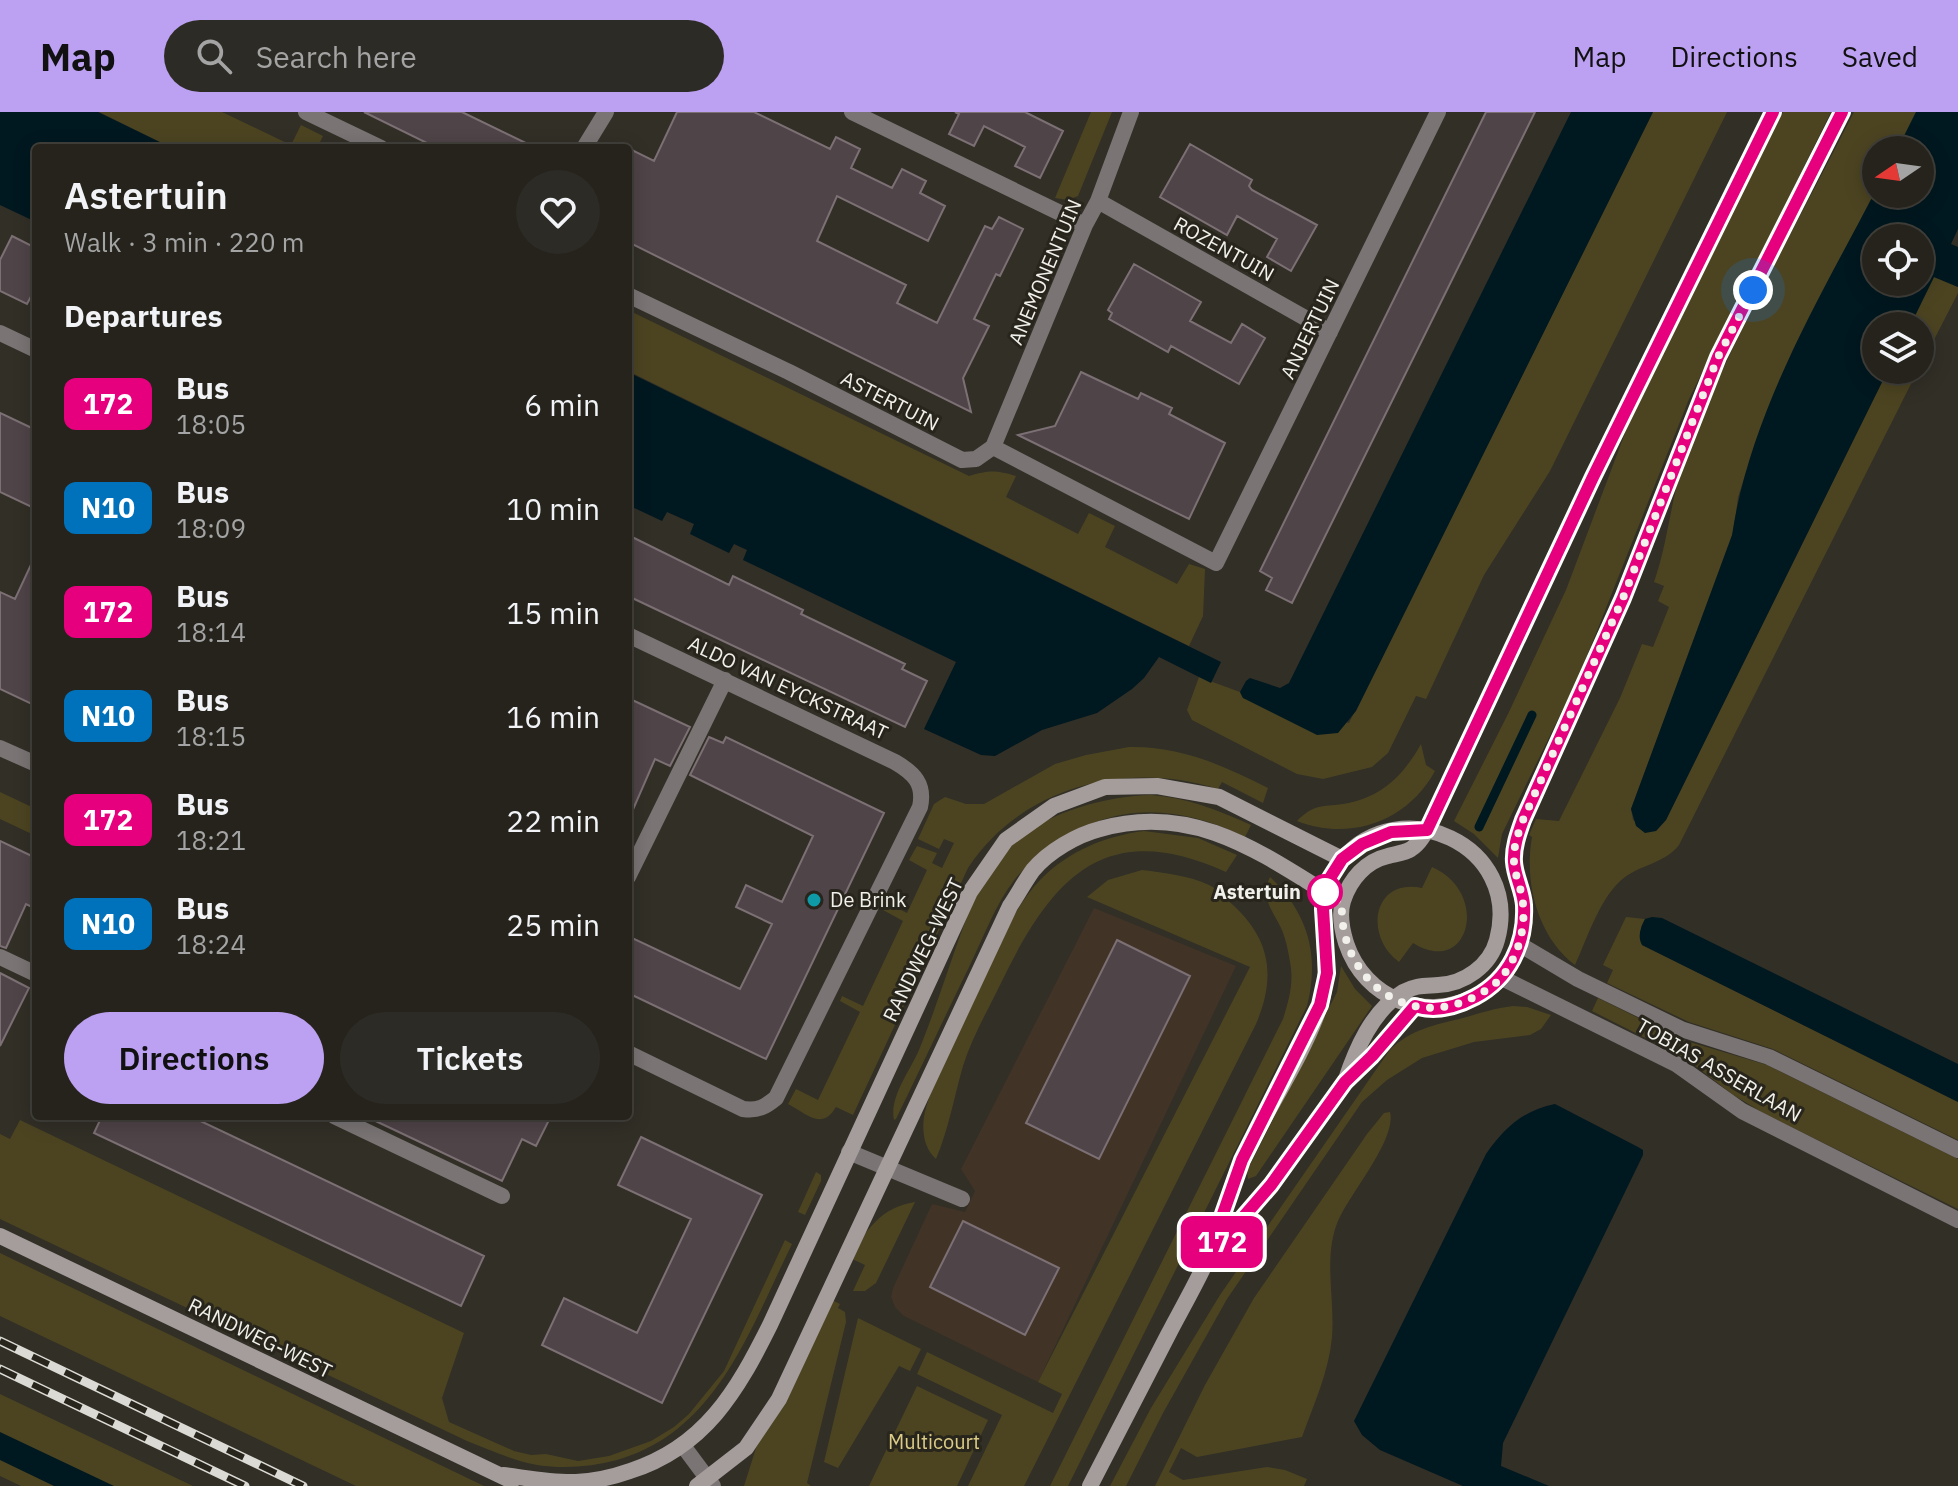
<!DOCTYPE html>
<html lang="en">
<head>
<meta charset="utf-8">
<style>
  :root { --surface:#25231c; --page:#2d2b25; --text:#f1f3f6; --muted:#a3a4a3; --line:#42403b; --accent:#bca0f2 }
  body { margin:0; font-family:"IBM Plex Sans",sans-serif; background:var(--page); color:var(--text); height:100vh; display:flex; flex-direction:column; font-size:30px; white-space:nowrap }
  * { box-sizing:border-box; margin:0 }
  p { font-size:26px; color:var(--muted) }
  .icon { flex:none; width:44px; height:44px; fill:none; stroke:currentColor; stroke-width:2; stroke-linecap:round; stroke-linejoin:round }
  .map { position:relative; flex:1; overflow:hidden }
  .side { position:absolute; left:32px; top:32px; width:600px; height:976px; display:flex; flex-direction:column; background:var(--surface); border-radius:8px; box-shadow:0 4px 20px #0003,0 0 0 2px var(--line) }
  .side>* { flex:none }
  .badge { padding:0 16px; border-radius:12px; font-size:28px; line-height:52px }
  .needle { width:52px; rotate:257deg }
  .buttons { position:absolute; left:1862px; top:24px; display:grid; gap:16px }
  .buttons a { display:grid; place-items:center; width:72px; height:72px; border-radius:50%; background:var(--surface); box-shadow:0 4px 20px #0003,0 0 0 2px var(--line); font-size:40px }
  .you { position:absolute; width:40px; height:40px; margin:-20px; border:6px solid #fff; border-radius:50%; background:#1a73e8; box-shadow:0 0 0 12px #1a73e833 }
  .map>.badge { position:absolute; translate:-50% -50%; box-shadow:0 0 0 4px #fff }
  h2 { padding:0 32px; font-size:30px; line-height:72px }
  .round { display:grid; place-items:center; flex:none; width:84px; height:84px; border-radius:42px; background:var(--page) }
  .head { display:flex; align-items:center; justify-content:space-between; height:136px; padding:0 32px }
  h1 { font-size:38px; font-weight:600; line-height:60px }
  .action { display:flex; gap:16px; margin-top:auto; padding:16px 32px }
  .action a { flex:1; height:92px; border-radius:48px; background:var(--accent); color:#111; font-size:32px; font-weight:600; line-height:92px; text-align:center }
  .action a+a { background:var(--page); color:var(--text) }
  ul { padding:0; list-style:none }
  li { display:flex; align-items:center; gap:24px; height:104px; padding:0 32px }
  li div { flex:1 }
  li b { display:block; font-size:30px }
  li em { font-style:normal }
  li .badge { min-width:88px; font-weight:700; text-align:center }
  header { display:flex; align-items:center; gap:48px; box-sizing:border-box; height:112px; padding:0 40px; background:var(--accent); color:#111 }
  header strong { font-size:38px }
  nav { display:flex; gap:44px; margin-inline-start:auto; font-size:28px }
  .search { width:560px; height:72px; background:var(--page); display:flex; align-items:center; gap:20px; box-sizing:border-box; padding:0 28px; border-radius:44px; color:var(--muted); font-size:30px }
  .map>svg:first-child { display:block }
</style>
</head>
<body>
<header>
<strong>Map</strong>
<div class="search"><svg class="icon" aria-label="search" viewBox="0 0 24 24"><circle cx="10" cy="10" r="6"/><path d="M15 15l6 6"/></svg>Search here</div>
<nav><a>Map</a><a>Directions</a><a>Saved</a></nav>
</header>
<div class="map">
<svg width="1958" height="1374" viewBox="0 0 1958 1374">
  <rect width="100%" height="100%" fill="#312f26"/>
  <path fill="#423327" d="M1094,796l142,58 -198,416 -134,-66 -9,-9 -4,-10 2,-9 39,-84 33,8 10,-21 -14,-22z"/>
  <path fill="#4c4421" d="M99,0h123l69,33 10,-20 22,11 -6,12h-145z
    M1091,0h21l-34,84 -10,4 -13,-2z
    M1653,0h74l-177,359 -66,104 -58,124 -10,-3 -28,57 -16,14 -49,12 -26,-5 -105,-54 -5,-10 12,-33 41,15 3,6 106,25z
    M1783,0h48l-142,287 -110,277 -77,158 -4,24 -24,-24 -20,-13 54,-107 58,-124 73,-194z
    M1854,0h62l-19,38h-21v40l-81,156 -33,78 -24,73 -5,38 -102,274 2,11 23,11 10,-11 222,-450h30l-239,475c-14,18 -36,19 -54,32 -25,19 -37,60 -50,88 -38,-29 -51,-83 -43,-128l-3,-2 7,-16 23,2 61,-123 22,-54 11,3 16,-40 -11,-6 6,-15 -10,-4c15,-43 17,-88 33,-130 47,-117 110,-228 167,-340z
    M1934,165l24,10v6l-38,74v-41h-10z
    M628,198l341,166c19,-6 28,-6 47,0l-10,21 72,37 11,-21 26,13 -10,21 72,37 12,-20 16,5 -2,47 -14,30 -561,-275z
    M1421,632l5,21 9,6c-27,50 -85,71 -138,50 17,-17 23,-14 46,-17 38,-6 60,-28 78,-60z
    M1129,635c52,-1 93,18 139,41l-5,15 -41,-21 -4,7c-91,-29 -196,-3 -250,79l-115,247 -17,-8c-14,24 -29,7 -48,-3l8,-15 22,11 42,-88 -20,-11 2,-5 21,10 40,-85 -20,-11 4,-7 20,10 20,-43 -18,-10 8,-14 20,7 -5,10 10,5 12,-25 -10,-4 -5,10 -21,-10 16,-35 11,-7 21,7h18l71,-40 31,-9z
    M0,680l36,17v27l-36,-17z
    M1151,683c37,3 67,15 100,30l-6,12c-69,-34 -137,-36 -199,14 -11,9 -22,17 -31,28 -20,26 -31,57 -45,86 -25,51 -49,103 -74,154l-2,1c-5,-23 16,-49 25,-70 18,-44 32,-91 49,-136 10,-21 22,-47 39,-65 32,-35 98,-53 144,-54z
    M1144,719l54,7 39,17 -11,17c-122,-55 -174,6 -225,111 -13,27 -29,54 -38,83 -9,31 -14,62 -27,93 -14,-12 -15,-34 -10,-51 9,-35 29,-69 44,-101 21,-42 38,-94 71,-128 28,-28 64,-43 103,-48z
    M1432,755c59,26 37,111 -19,76l-14,19c-35,-25 -27,-84 23,-74z
    M1142,758c23,3 45,5 67,15 9,4 16,13 24,20 38,35 43,72 23,119l-232,462h-56l34,-71 -85,-41 10,-22 126,61 9,-19 -24,-12 212,-415 -163,-70 21,-17z
    M1270,765c38,36 50,78 37,129l-239,480h-18l233,-467c6,-19 11,-37 7,-57 -2,-13 -5,-27 -11,-38 -9,-17 -18,-28 -9,-47z
    M1626,805l19,2 -4,8 1,18 316,157v38l-185,-91 -84,-27 -82,-39 6,-13 -10,-5z
    M1341,854l14,23 17,17 -116,170 -8,3 -1,-8 90,-179z
    M1598,886l85,42 84,25 191,94v50l-195,-96 -31,-19 -47,-36 -93,-47z
    M1513,894l14,1 24,8 -10,14 -11,6 -56,7 -52,16 -35,22 -25,22 -135,197 -64,114 -37,73h-16l41,-78 69,-113 169,-244c21,-22 46,-26 74,-33 17,-5 33,-10 50,-12z
    M1390,1000c7,27 -40,81 -52,109 -15,36 -3,77 -6,116 -3,34 -18,67 -30,100l-105,20 -16,-9 -12,24 14,8 84,-13 18,3 22,9 -3,7h-149l50,-101 49,-87 113,-164 17,-21z
    M20,1008l444,213 -22,65 7,24 65,29 17,4 15,-1 32,7 31,-5 42,-15 23,-14 15,-13 35,-43 61,-131 7,4c-42,85 -75,188 -175,216 -26,7 -53,9 -80,5 -23,-4 -47,-15 -70,-24l-467,-222v-85l10,5z
    M816,1060l5,3v6l-16,34 -7,-3z
    M915,1090l-39,81 -11,8h-12l12,-26 -15,-7c16,-28 31,-51 65,-56z
    M0,1141l484,233h-128l-356,-170z
    M830,1187l10,5 -2,4 7,4 1,10 -39,161 4,3h-67l12,-38z
    M858,1206l63,31 -11,22 -11,-5 -61,102 -14,-6z
    M917,1274l71,34 -31,66h-88z
    M0,1282l193,92h-172l-21,-10z"/>
  <path fill="#001820" fill-rule="evenodd" d="M0,0h98l74,36h-136v74l-36,-17z
    M1571,0h82l-297,599 -18,22 -21,2 -74,-37 -3,-6 6,-11 4,-3 30,10 9,-5z
    M1916,0h42v117l-7,15 7,3v40l-24,-10 -24,49h-34v44h12l-222,450 -10,11 -11,2 -9,-7 -5,-17 101,-274c19,-124 87,-236 144,-345v4h44v-44h-23zM1876,126h44v44h-44z
    M628,260l593,290 -10,21 -52,-26 -15,21 -12,11 -35,24 -55,17 -47,26 -14,-1 -57,-26 32,-67 -213,-102 4,-10 -13,-6 -5,9 -39,-19 4,-10 -27,-12 -5,9 -34,-16z
    M1652,805l10,1 296,146v38l-316,-157c-5,-9 -1,-18 3,-26z
    M1555,992l83,43 5,3v5l-140,288 -2,23 48,20h-86l-83,-36 -18,-15 -8,-14 132,-267c18,-26 38,-44 69,-50z
    M0,1320l114,54h-60l-54,-26z"/>
  <g fill="none" stroke-linecap="round" stroke-linejoin="round">
    <path stroke="#001820" stroke-width="9" d="M1479,715l53,-112"/>
  </g>
  <path fill="#4f4448" stroke="#7c7075" stroke-width="2" d="M364,0h98l74,36h-99z
    M677,0h77l76,37 6,-12 24,12 -9,19 41,20 10,-19 24,12 -6,12 25,13 -17,35 -91,-45 -20,45 89,44 -9,18 40,20 48,-97 7,3 7,-12 24,12 -23,47 -4,-2 -22,45 15,7 -26,52 8,34 -343,-170v-94l26,13z
    M955,0h70l38,19 -23,47 -25,-12 10,-19 -41,-21 -10,20 -25,-12 10,-20z
    M1486,0h49l-243,491 -26,-13 6,-12 -12,-7z
    M1190,32l62,36 -3,6 3,4 65,35 -26,46 -24,-14 10,-18 -40,-23 -10,19 -67,-38z
    M12,124l24,12v39l-9,17 -27,-13v-31z
    M1134,152l67,38 -11,19 41,22 11,-19 23,14 -26,46 -68,-38 -3,6 -59,-33 3,-6 -4,-3z
    M1081,260l57,27 3,-6 31,15 -3,6 56,29 -36,76 -171,-84 37,-9z
    M0,301l36,17v79l-36,-17z
    M628,423l101,50 4,-9 70,34 -2,4 104,50 -3,5 25,12 -22,46 -277,-131z
    M36,442v152l-36,-17v-97l15,7z
    M628,586l62,29 -20,39 -15,-7 -27,62z
    M709,625l14,6 3,-6 158,76 -118,246 -138,-66v-57l112,53 32,-65 -36,-17 10,-22 36,17 31,-66 -123,-61z
    M0,729l36,17v51l-10,-5 -20,44 -6,-2z
    M1117,828l73,36 -91,183 -73,-36z
    M0,861l29,15 -29,58z
    M102,1004h88l294,140 -23,50 -367,-173z
    M365,1004h186l-15,30 -14,-7 -20,42z
    M641,1025l121,58 -100,208 -120,-58 22,-47 73,35 54,-114 -73,-34z
    M963,1109l96,47 -34,67 -95,-48z"/>
  <g fill="none" stroke-linecap="round" stroke-linejoin="round">
    <path stroke="#7a7475" stroke-width="16" d="M306,0l75,36
      M852,0l233,113
      M584,36l22,-36
      M1098,89l232,131
      M628,183l161,77 173,88 14,-1 17,-12 223,116 222,-451
      M0,221l36,17
      M993,335l92,-222 13,-24 33,-89
      M628,523l267,127c19,11 30,22 25,45l-144,291c-11,9 -18,13 -33,11l-115,-56
      M0,636l36,16
      M628,765l97,-197
      M0,845l36,17
      M334,1004l168,80
      M849,1040l113,47
      M684,1335l29,39"/>
    <path stroke="#7a7475" stroke-width="16" d="M1519,832l59,35 103,50 88,28 189,93
      M1502,866l174,86 66,47 216,109"/>
    <path stroke="#a59c9c" stroke-width="16" d="M1773,0l-180,365 -161,343c-5,9 -11,23 -21,29 -6,4 -16,5 -23,7 -22,5 -38,23 -45,45 -4,13 -1,29 3,42 19,57 80,80 132,52 13,-7 24,-15 31,-28 13,-23 18,-51 12,-76 -2,-10 -7,-19 -7,-30 -1,-14 4,-27 9,-41l100,-222 95,-241 124,-245
      M0,1124l512,245
      M1213,1140l58,-67 74,-103 27,-26 43,-50
      M503,1363c24,3 49,8 73,7 19,-1 37,-5 54,-11 75,-24 107,-80 140,-146l200,-433 36,-52 48,-34 51,-19 52,-1 62,11 123,62
      M697,1374l49,-38 33,-49 231,-493c8,-12 15,-25 23,-36 16,-19 44,-35 67,-41 91,-26 157,21 231,67
      M1090,1374c26,-50 52,-100 78,-151 13,-25 27,-49 39,-75 14,-33 21,-70 37,-103 23,-49 58,-99 76,-151 17,-48 -14,-103 22,-146 57,-69 181,-16 155,80 -7,26 -33,44 -59,45 -13,1 -22,0 -35,7 -31,19 -47,57 -58,90"/>
    <defs>
      <path id="rail" d="M0,1229l303,145
        M0,1257l245,117"/>
    </defs>
    <use href="#rail" stroke="#dbdad4" stroke-width="9"/>
    <use href="#rail" stroke="#27251c" stroke-width="6" stroke-dasharray="18" stroke-linecap="butt"/>
  </g>
  <g fill="none" stroke-linecap="round" stroke-linejoin="round">
    <defs>
      <path id="line" d="M1773,0l-180,365 -166,353 -36,2 -29,12 -20,15 -12,19 -7,31 4,64 -7,32 -78,155 -35,99 64,-74 74,-103 27,-26 43,-50c21,7 41,1 60,-9 34,-18 51,-53 49,-92 -1,-15 -9,-28 -10,-43 -1,-14 4,-28 9,-42l100,-222 95,-241 124,-245"/>
    </defs>
    <use href="#line" stroke="#fff" stroke-width="18"/>
    <use href="#line" stroke="#e6007e" stroke-width="12"/>
    <path stroke="#f1f0ea" stroke-width="8" stroke-dasharray="0 14.4" d="M1325,780l17,11c-4,74 65,130 134,93 13,-7 25,-15 32,-28 14,-22 19,-51 13,-76 -2,-10 -7,-20 -7,-30 -1,-15 4,-28 9,-42l100,-222 95,-241 35,-67"/>
  </g>
  <circle fill="#fff" stroke="#e6007e" stroke-width="4" cx="1325" cy="780" r="16"/>
  <circle fill="#0f9aa8" stroke="#27251c" stroke-width="3" cx="814" cy="788" r="8"/>
  <g text-anchor="middle" stroke-width="6" stroke-linejoin="round" paint-order="stroke">
    <g font-size="20" fill="#f1f0ea" stroke="#27251c">
      <text transform="translate(1224 137) rotate(29)" y="7">ROZENTUIN</text>
      <text transform="translate(1045 160) rotate(-67)" y="7">ANEMONENTUIN</text>
      <text transform="translate(1310 217) rotate(-64)" y="7">ANJERTUIN</text>
      <text transform="translate(890 289) rotate(27)" y="7">ASTERTUIN</text>
      <text transform="translate(788 576) rotate(25)" y="7">ALDO VAN EYCKSTRAAT</text>
      <text transform="translate(923 838) rotate(-64)" y="7">RANDWEG-WEST</text>
      <text transform="translate(1719 958) rotate(30)" y="7">TOBIAS ASSERLAAN</text>
      <text transform="translate(260 1226) rotate(26)" y="7">RANDWEG-WEST</text>
    </g>
    <g font-size="20" font-weight="bold" fill="#f1f0ea" stroke="#27251c" text-anchor="end">
      <text x="1301" y="787">Astertuin</text>
    </g>
    <g font-size="20" fill="#f1f0ea" stroke="#27251c" text-anchor="start">
      <text x="830" y="795">De Brink</text>
    </g>
    <g font-size="20" fill="#dbcb86" stroke="#27251c">
      <text x="934" y="1337">Multicourt</text>
    </g>
  </g>
</svg>
<div class="buttons">
<a><svg class="needle" viewBox="-14 -14 28 28"><path d="M0-13l5 13h-10z" fill="#e53935"/><path d="M0 13l5-13h-10z" fill="#a3a4a3"/></svg></a>
<a><svg class="icon" aria-label="locate" viewBox="0 0 24 24"><circle cx="12" cy="12" r="6"/><path d="M12 2v4M12 18v4M2 12h4M18 12h4"/></svg></a>
<a><svg class="icon" aria-label="layers" viewBox="0 0 24 24"><path d="M12 4l9 5-9 5-9-5zM3 14l9 5 9-5"/></svg></a>
</div>
<div class="you" style="left:1753px;top:178px"></div>
<b class="badge" style="left:1222px;top:1130px;background:#e6007e;color:#fff">172</b>
<section class="side">
<div class="head"><div><h1>Astertuin</h1><p>Walk · 3 min · 220 m</p></div><a class="round"><svg class="icon" aria-label="heart" viewBox="0 0 24 24"><path d="M12 20l-8-8c-3-5 5-10 8-4 3-6 11-1 8 4z"/></svg></a></div>
<h2>Departures</h2>
<ul>
<li><span class="badge" style="background:#e6007e;color:#fff">172</span><div><b>Bus</b><p>18:05</p></div><em>6 min</em></li>
<li><span class="badge" style="background:#0072bc;color:#fff">N10</span><div><b>Bus</b><p>18:09</p></div><em>10 min</em></li>
<li><span class="badge" style="background:#e6007e;color:#fff">172</span><div><b>Bus</b><p>18:14</p></div><em>15 min</em></li>
<li><span class="badge" style="background:#0072bc;color:#fff">N10</span><div><b>Bus</b><p>18:15</p></div><em>16 min</em></li>
<li><span class="badge" style="background:#e6007e;color:#fff">172</span><div><b>Bus</b><p>18:21</p></div><em>22 min</em></li>
<li><span class="badge" style="background:#0072bc;color:#fff">N10</span><div><b>Bus</b><p>18:24</p></div><em>25 min</em></li>
</ul>
<div class="action"><a>Directions</a><a>Tickets</a></div>
</section>
</div>
</body>
</html>
